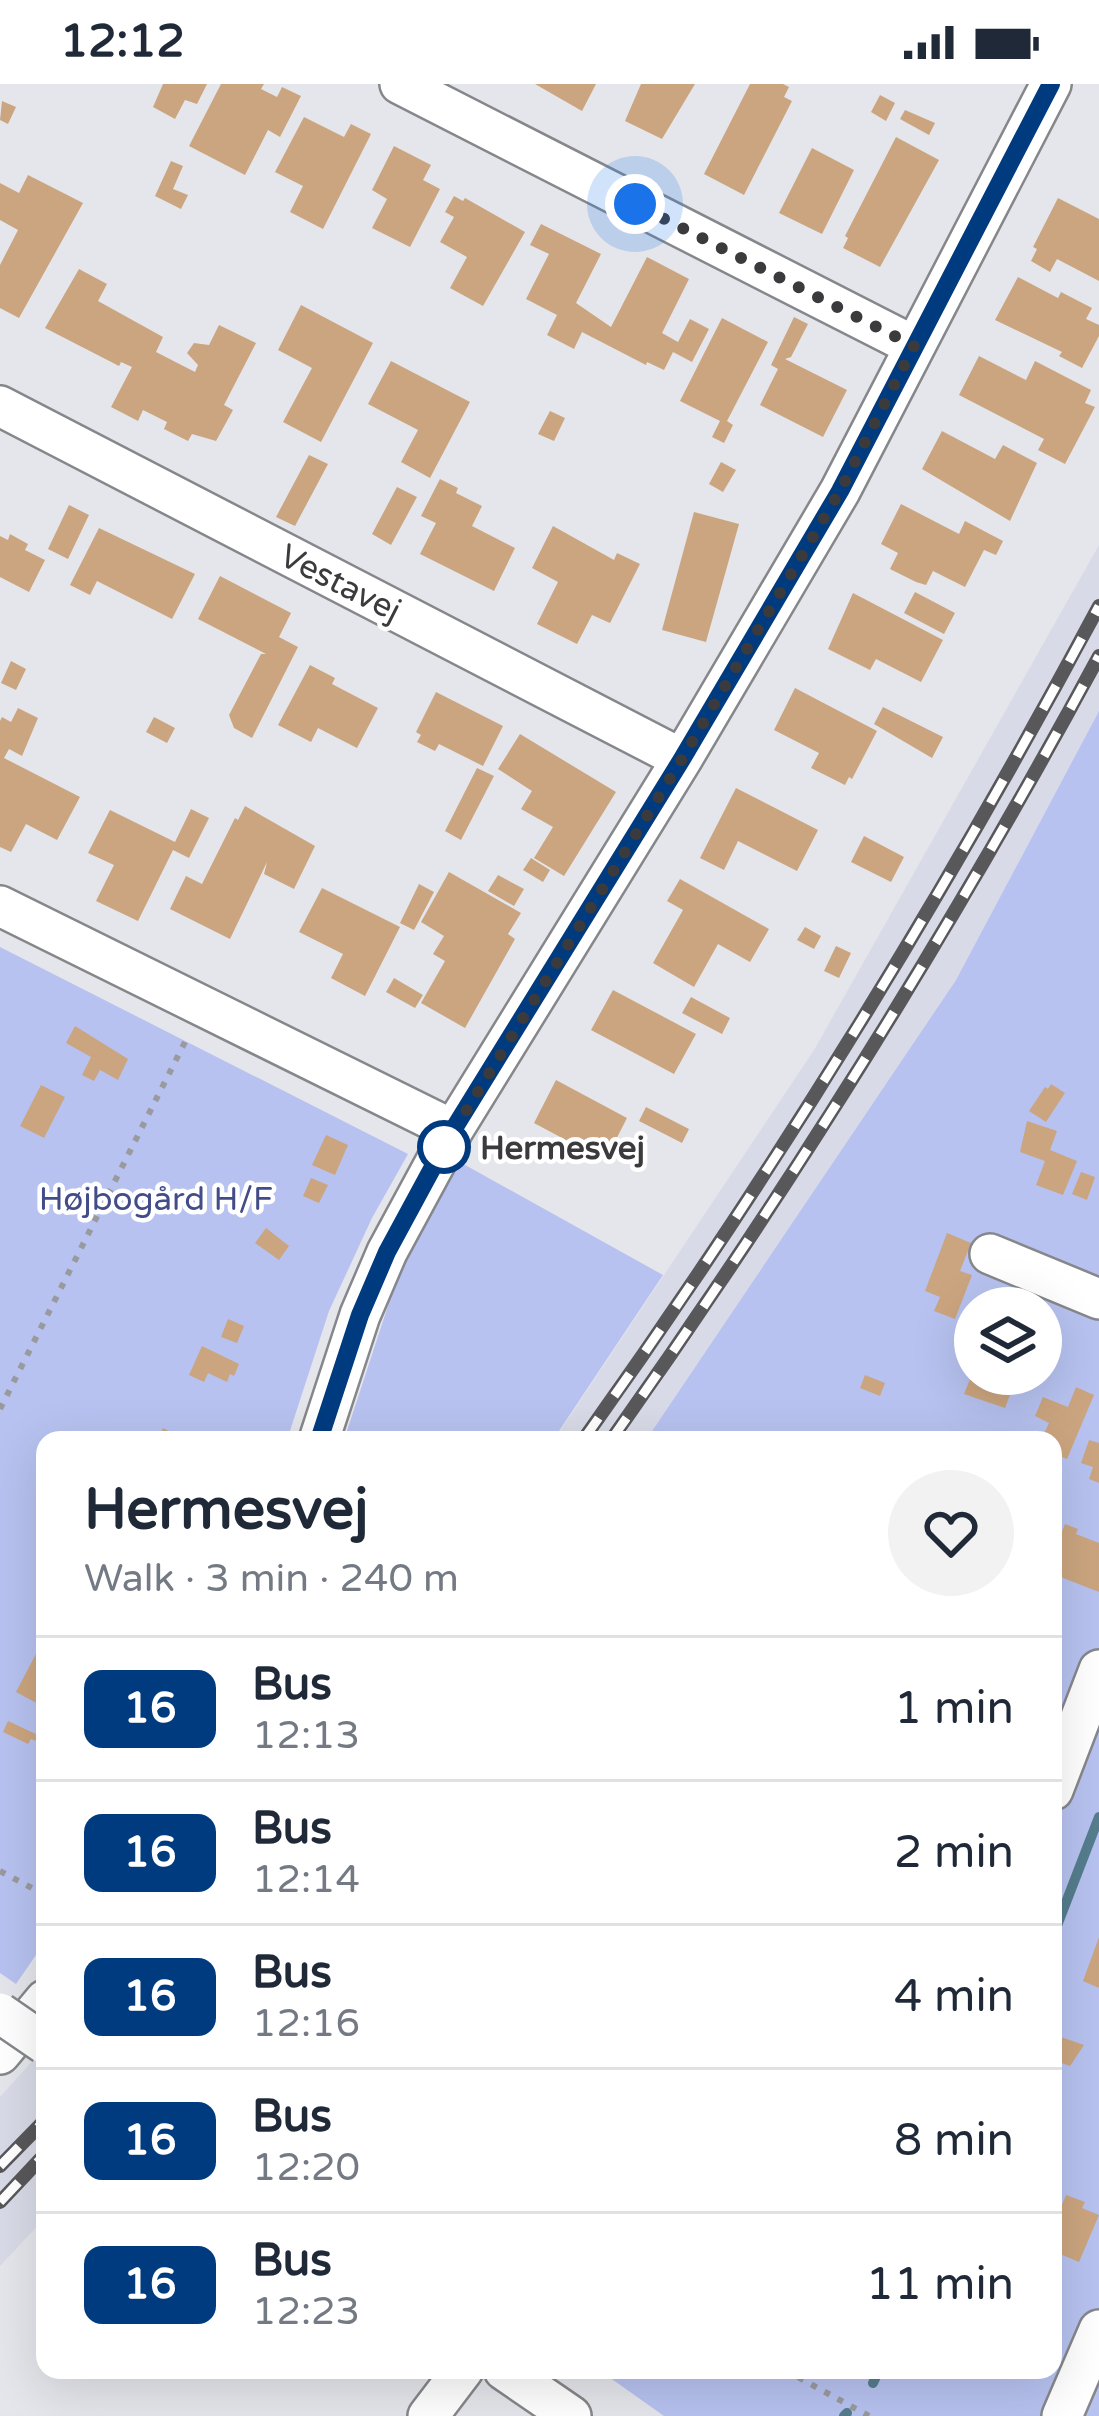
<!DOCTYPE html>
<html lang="en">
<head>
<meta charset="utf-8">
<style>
  :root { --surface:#fff; --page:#f2f2f3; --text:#1f2937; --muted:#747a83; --line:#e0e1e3 }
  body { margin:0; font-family:"Varela Round",sans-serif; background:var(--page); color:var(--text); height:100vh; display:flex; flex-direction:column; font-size:45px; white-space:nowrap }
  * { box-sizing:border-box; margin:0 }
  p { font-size:39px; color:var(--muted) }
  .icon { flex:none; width:66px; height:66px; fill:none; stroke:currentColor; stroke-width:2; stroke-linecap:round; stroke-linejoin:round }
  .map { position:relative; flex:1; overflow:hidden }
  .sheet { position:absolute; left:36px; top:1347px; width:1026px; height:948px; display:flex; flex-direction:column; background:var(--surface); border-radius:24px; box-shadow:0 12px 48px #0002 }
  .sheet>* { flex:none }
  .badge { padding:0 24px; border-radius:18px; font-size:42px; line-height:78px }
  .fabs { position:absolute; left:954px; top:1203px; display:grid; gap:24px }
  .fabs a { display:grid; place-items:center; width:108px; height:108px; border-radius:50%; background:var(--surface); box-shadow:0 12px 48px #0002; font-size:60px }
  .you { position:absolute; width:60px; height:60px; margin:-30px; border:9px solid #fff; border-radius:50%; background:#1a73e8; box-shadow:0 0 0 18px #1a73e833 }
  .map>.badge { position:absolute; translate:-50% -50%; box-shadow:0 0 0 6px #fff }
  .round { display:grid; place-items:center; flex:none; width:126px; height:126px; border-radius:63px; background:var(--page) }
  .overview { display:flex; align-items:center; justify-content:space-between; height:204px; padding:0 48px }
  h1 { font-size:57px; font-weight:700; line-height:90px }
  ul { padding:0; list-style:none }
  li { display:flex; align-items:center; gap:36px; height:144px; padding:0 48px; border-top:3px solid var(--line) }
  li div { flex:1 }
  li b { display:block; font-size:45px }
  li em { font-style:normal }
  li .badge { min-width:132px; font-weight:700; text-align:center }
  .status { display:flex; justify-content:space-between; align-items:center; height:84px; padding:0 60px; background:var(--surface); direction:ltr }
  .status svg { height:33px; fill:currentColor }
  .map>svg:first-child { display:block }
</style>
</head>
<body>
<div class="status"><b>12:12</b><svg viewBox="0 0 49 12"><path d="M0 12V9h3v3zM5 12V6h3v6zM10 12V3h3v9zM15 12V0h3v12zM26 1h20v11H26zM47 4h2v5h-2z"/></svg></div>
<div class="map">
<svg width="1099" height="2332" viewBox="0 0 1099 2332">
  <rect width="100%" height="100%" fill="#e5e6eb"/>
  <path fill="#d8dbe7" d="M1099,461v166l-143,269 -310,460h-92l260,-390z
    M45,1963v171l-45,48v-169z"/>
  <path fill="#b7c2f0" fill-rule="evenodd" d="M1099,627v1705h-435l-65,-46h454v-930h-407l310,-460zM975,1224h66v66h-66z
    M0,863l408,207 -36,64 -43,93 -42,129h-242v502l-29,42 -16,-11z
    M458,1077l205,114 -110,165h-209l59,-180z"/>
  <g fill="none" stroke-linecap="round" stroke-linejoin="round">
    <path stroke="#557d8d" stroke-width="10" d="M1053,1852l46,-119
      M873,2299l6,-13
      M844,2332l3,-3"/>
  </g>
  <path fill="#cba57f" d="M163,0h44l-10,20 -12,-4 -10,19 -22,-12z
    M221,0h43l-3,5 16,8 5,-10 19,9 -21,41 -12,-7 -23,45 -56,-29z
    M535,0h61l-14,27z
    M641,0h54l-33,55 -37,-18z
    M750,0h33l6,3 -5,10 8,4 -48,94 -40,-21z
    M880,11l15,8 -9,18 -15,-9z
    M2,17l14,6 -8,17 -8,-4z
    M905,26l30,13 -6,12 -29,-16z
    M304,33l40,20 7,-13 20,10 -48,95 -33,-17 13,-26 -28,-14z
    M896,53l43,23 -59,107 -37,-19 5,-10 -3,-2z
    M394,62l37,19 -8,15 17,9 -30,58 -38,-19 15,-29 -15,-9z
    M812,64l42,22 -32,64 -43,-21z
    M171,77l12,5 -10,23 15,6 -7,14 -26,-13z
    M28,91l55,28 -64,115 -19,-10v-43l18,-35 -18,-10v-37l19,10z
    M454,112l9,5 2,-3 60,34 -42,74 -33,-18 17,-31 -27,-15 14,-25 -9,-5z
    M1058,114l41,21v62l-42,-22 -7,13 -19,-11 6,-12 -4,-2z
    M541,140l60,30 -25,49 35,24 36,-70 42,22 -27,54 16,9 12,-23 19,10 -17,33 -19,-10 -9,18 -17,-8 -1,3 -64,-33 -8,17 -27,-14 10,-20 -31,-16 23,-45 -19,-9z
    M79,185l28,15 -9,17 65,36 -7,15 39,20 3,-7 -11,-12 7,-10 15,2 10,-20 37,18 -32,62 9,5 -17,31 -24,-7 -4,7 -24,-12 3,-7 -24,-12 -5,11 -27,-14 21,-40 -11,-5 -2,4 -74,-38z
    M1018,193l40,21 3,-6 31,16 -6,11 13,6v11l-17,32 -23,-12 3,-4 -67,-32z
    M301,221l72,38 -52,99 -38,-20 29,-54 -34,-18z
    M794,233l14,7 -17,33 -6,2 62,31 -24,47 -63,-32 18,-36 -7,-4z
    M722,234l46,24 -41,79 6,4 -9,18 -12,-6 8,-16 -40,-20z
    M979,272l47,24 9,-19 56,29 -6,13 10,4 -30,57 -27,-14 6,-11 -85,-44z
    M391,277l79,41 -40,76 -29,-16 17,-32 -50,-26z
    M550,327l15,7 -11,23 -16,-7z
    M942,347l53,28 8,-14 34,18 -27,58 -88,-52z
    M309,371l19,9 -33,62 -19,-9z
    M721,378l15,8 -13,22 -14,-8z
    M440,395l18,9 -2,5 26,13 -10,20 43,22 -21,43 -74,-37 16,-31 -15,-7z
    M397,403l20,10 -26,48 -19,-11z
    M901,420l58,30 6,-13 38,20 -7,14 -12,-5 -19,37 -32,-16 -7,14 -10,-3 -26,-13 8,-16 -17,-9z
    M69,421l20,10 -21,44 -20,-10z
    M694,428l45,12 -33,118 -44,-12z
    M553,442l61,34 3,-7 23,11 -30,59 -18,-8 -15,29 -40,-20 21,-42 -26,-14z
    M99,444l96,46 -23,45 -75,-38 -7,14 -20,-10z
    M10,450l18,10 -3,6 20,10 -16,32 -29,-15v-41l8,4z
    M220,492l71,37 -12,24 19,10 -46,91 -18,-10 -5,-13 32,-61h5l-68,-35z
    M915,508l40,21 -11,21 -40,-21z
    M853,509l90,47 -22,42 -45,-23 -6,11 -42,-21z
    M11,577l15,8 -10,21 -15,-7z
    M310,581l25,13 -3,6 46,24 -21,40 -39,-20 -7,14 -33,-17z
    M795,604l82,43 -25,48 -3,-2 -4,8 -34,-17 8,-15 -45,-23z
    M436,608l67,34 -20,40 -44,-22 -4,7 -18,-9 4,-7 -5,-3z
    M883,623l60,30 -11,21 -58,-34z
    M18,624l20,10 -16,38 -13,-7 -5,9 76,39 -23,43 -31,-16 -15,28 -11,-5v-126l2,-4 9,5z
    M154,633l21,11 -8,15 -21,-11z
    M520,650l96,58 -52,84 -30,-18 19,-31 -32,-18 11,-18 -34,-22z
    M477,684l17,8 -33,64 -16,-9z
    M736,704l82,42 -21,41 -59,-30 -14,29 -24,-12z
    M245,722l70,40 -21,43 -30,-15 3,-12 -37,77 -60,-30 16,-33 16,8 33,-66 3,2z
    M191,725l18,9 -20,40 -16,-8 -35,71 -42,-20 18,-36 -26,-12 22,-43 65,32z
    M864,752l40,21 -13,25 -40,-20z
    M531,774l19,12 -7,12 -20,-12z
    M449,788l72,41 -13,21 7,5 -50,89 -44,-25 24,-42 -12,-7 11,-18 -23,-14z
    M498,791l26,14 -10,17 -26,-15z
    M680,795l89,50 -19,33 -32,-18 -24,43 -41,-24 30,-53 -16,-9z
    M419,800l15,8 -20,38 -14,-7z
    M322,804l78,39 -35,69 -34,-18 12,-24 -44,-22z
    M805,843l16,9 -7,13 -17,-9z
    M836,862l15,7 -12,25 -15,-7z
    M394,894l29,17 -8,13 -29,-16z
    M613,906l83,44 -22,40 -83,-44z
    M691,913l39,21 -8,16 -40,-21z
    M75,942l53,33 -10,21 -18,-10 -6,11 -12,-6 9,-18 -25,-14z
    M556,996l71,38 -22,43 -71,-38z
    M1051,1000l14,9 -19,29 -17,-11 16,-24 3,2z
    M41,1001l24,12 -21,41 -24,-12z
    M646,1023l43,22 -7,14 -43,-22z
    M1027,1037l30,10 -7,19 27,11 -14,34 -27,-10 9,-24 -25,-9z
    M326,1051l22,10 -13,30 -23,-10z
    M1081,1088l14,5 -8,23 -15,-6z
    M311,1094l17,7 -9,18 -16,-7z
    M266,1144l23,18 -10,14 -24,-17z
    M947,1149l24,10 -11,28 12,4 -17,44 -21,-8 6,-14 -15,-6z
    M228,1235l16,7 -7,17 -16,-6z
    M202,1262l37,18 -5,12 -4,-2 -3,8 -19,-9 -4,9 -15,-7z
    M972,1290l45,2 -12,32 -41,-14z
    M865,1291l20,8 -5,13 -20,-8z
    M1076,1303l18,8 -27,64 -14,-6v-13h-12l8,-17 -14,-7 8,-19 25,10z
    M163,1344l23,12h-29z
    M1089,1356l10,3v40l-10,-4 4,-12 -12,-4z
    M1065,1440l13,5 -2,5 23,9v49l-46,-18v-21z
    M39,1564l6,3 -1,56 -28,-15z
    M8,1637l30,14 -2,6 -5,-2 -3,5 -25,-12z
    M1099,1853v51l-16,-7z
    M1061,1953l23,8 -14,21 -17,-6z
    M1066,2111l19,7 -3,6 17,7 -20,47 -26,-11v-24z"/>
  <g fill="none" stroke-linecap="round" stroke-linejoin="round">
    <defs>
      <path id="street" d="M400,0l514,262
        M0,322l682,353
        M0,822l453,224
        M990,1170l109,45
        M319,1356l41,-125 27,-63 66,-122 229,-371 158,-268 211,-407
        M1053,1706l46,-120
        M0,1970l45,-54
        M504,2286l67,46
        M428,2332l35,-46
        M1062,2332l37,-86"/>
    </defs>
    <use href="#street" stroke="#86878b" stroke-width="44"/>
    <path stroke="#999a9d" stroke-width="6" stroke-dasharray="6 9" stroke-linecap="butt" d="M0,1325l187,-371
      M0,1787l45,24
      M785,2286l84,46"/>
    <use href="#street" stroke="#fff" stroke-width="39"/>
    <defs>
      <path id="rail" d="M583,1356c190,-266 362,-545 516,-834
        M611,1356c178,-251 342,-513 488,-784
        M0,2082l45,-46
        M0,2118l45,-48"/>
    </defs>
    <use href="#rail" stroke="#58585a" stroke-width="14"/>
    <use href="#rail" stroke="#fff" stroke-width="9" stroke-dasharray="27" stroke-linecap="butt"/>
    <defs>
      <path id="street-bridge" d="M0,1929l45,31"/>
    </defs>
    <use href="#street-bridge" stroke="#86878b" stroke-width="44" stroke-linecap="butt"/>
    <use href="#street-bridge" stroke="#fff" stroke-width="39"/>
  </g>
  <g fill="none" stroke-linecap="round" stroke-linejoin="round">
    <defs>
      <path id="line" d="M319,1356l41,-125 27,-63 66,-122 229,-371 158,-268 211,-407"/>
    </defs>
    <use href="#line" stroke="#fff" stroke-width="27"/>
    <use href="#line" stroke="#003b80" stroke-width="18"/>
    <path stroke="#3b3b3d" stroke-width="12" stroke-dasharray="0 21.6" d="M444,1063l238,-388 158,-268 74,-145 -279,-142"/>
  </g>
  <circle fill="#fff" stroke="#003b80" stroke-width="6" cx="444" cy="1063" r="24"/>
  <g text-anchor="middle" stroke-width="9" stroke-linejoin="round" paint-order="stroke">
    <g font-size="33" fill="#3b3b3d" stroke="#fff">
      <text transform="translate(341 498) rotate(27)" y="12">Vestavej</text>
    </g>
    <g font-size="33" font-weight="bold" fill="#3b3b3d" stroke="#fff" text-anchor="start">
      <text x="480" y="1075">Hermesvej</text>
    </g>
    <g font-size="33" fill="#424c88" stroke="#fff">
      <text x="156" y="1126">Højbogård H/F</text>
    </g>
  </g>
</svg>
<div class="fabs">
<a><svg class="icon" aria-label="layers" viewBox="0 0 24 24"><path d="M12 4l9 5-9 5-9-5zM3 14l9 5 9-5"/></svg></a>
</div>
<div class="you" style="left:635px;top:120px"></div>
<section class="sheet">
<div class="overview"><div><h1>Hermesvej</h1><p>Walk · 3 min · 240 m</p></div><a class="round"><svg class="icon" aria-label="heart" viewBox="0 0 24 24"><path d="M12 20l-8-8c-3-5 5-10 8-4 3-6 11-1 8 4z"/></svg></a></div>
<ul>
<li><span class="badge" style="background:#003b80;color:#fff">16</span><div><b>Bus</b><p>12:13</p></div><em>1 min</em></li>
<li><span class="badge" style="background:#003b80;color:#fff">16</span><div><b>Bus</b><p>12:14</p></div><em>2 min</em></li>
<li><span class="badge" style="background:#003b80;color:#fff">16</span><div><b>Bus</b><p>12:16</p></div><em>4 min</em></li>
<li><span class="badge" style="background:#003b80;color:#fff">16</span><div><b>Bus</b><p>12:20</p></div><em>8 min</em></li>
<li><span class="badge" style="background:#003b80;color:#fff">16</span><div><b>Bus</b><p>12:23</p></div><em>11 min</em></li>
</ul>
</section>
</div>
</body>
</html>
